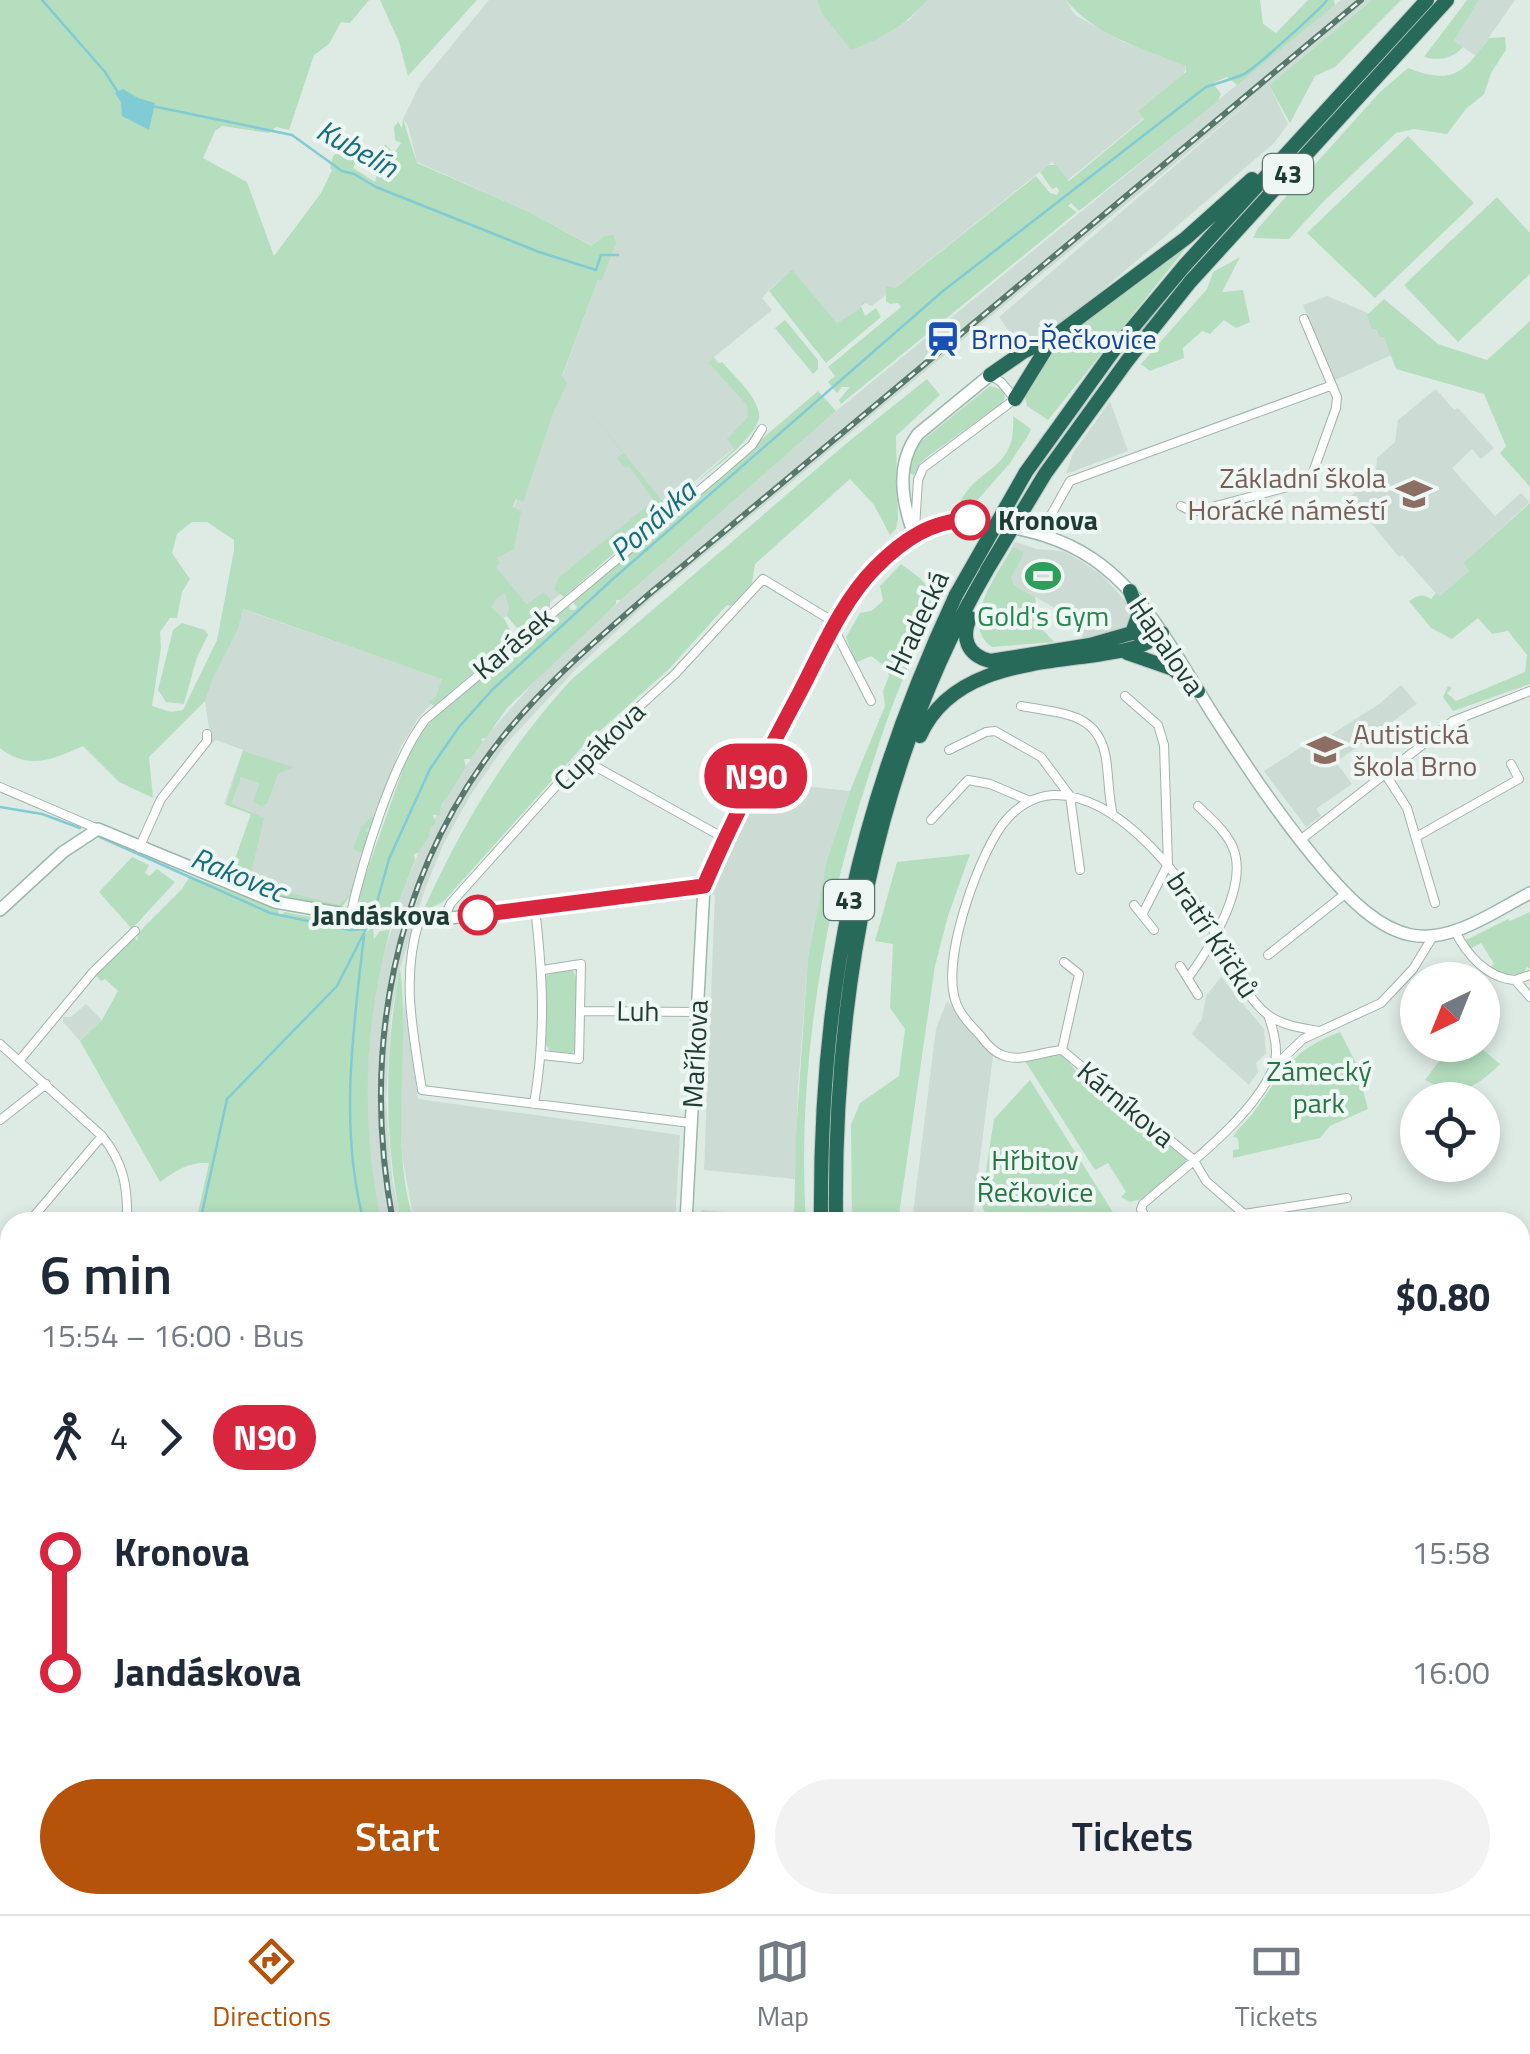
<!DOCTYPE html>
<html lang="en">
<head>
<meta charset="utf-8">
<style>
  :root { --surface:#fff; --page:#f2f2f3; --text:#1f2937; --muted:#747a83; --line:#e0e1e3; --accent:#b45309 }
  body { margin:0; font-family:"Titillium Web",sans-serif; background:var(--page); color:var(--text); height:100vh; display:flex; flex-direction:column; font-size:38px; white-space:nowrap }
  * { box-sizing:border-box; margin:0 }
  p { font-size:32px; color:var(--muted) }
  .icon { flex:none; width:55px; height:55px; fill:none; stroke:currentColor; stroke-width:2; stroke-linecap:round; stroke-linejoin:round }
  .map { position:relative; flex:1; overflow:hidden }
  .side { position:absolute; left:0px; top:1212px; width:1530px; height:702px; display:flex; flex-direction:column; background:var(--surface); border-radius:30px 30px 0 0; box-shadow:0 5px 15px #0003 }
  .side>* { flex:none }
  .badge { padding:0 20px; border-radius:32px; font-size:35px; line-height:65px }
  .needle { width:65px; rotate:223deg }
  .fabs { position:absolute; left:1400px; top:962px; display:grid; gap:20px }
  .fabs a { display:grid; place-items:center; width:100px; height:100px; border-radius:50%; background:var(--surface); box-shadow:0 5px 15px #0003; font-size:50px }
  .map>.badge { position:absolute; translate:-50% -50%; box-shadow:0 0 0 5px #fff }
  .legs { display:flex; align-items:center; gap:15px; height:110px; padding:0 40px; font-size:32px }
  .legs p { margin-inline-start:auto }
  .head { display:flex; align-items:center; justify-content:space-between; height:170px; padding:0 40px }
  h1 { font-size:55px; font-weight:600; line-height:75px }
  .cta { display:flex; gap:20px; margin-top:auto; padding:20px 40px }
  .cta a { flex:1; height:115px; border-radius:60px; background:var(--accent); color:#fff; font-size:40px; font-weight:600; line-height:115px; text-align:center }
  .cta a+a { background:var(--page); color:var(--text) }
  ul { padding:0 40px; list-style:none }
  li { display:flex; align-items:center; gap:35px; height:120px; font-size:38px }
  li i { display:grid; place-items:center; width:15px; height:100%; margin:0 12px; background:currentColor }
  li i::after { content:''; width:25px; height:25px; margin:-12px; border:8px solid; border-radius:50%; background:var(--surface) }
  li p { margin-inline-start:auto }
  li:first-child i { background:linear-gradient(#0000 50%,currentColor 0) }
  li:last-child i { background:linear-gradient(currentColor 50%,#0000 0) }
  .tab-bar { display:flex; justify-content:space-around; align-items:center; height:140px; border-top:2px solid var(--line); background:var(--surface); font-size:28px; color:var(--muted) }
  .tab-bar a { display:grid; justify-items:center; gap:5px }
  .tab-bar .selected { color:var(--accent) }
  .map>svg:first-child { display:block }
</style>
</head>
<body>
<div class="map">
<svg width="1530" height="1914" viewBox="0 0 1530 1914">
  <rect width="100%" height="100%" fill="#deebe5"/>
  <path fill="#ccdbd4" d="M489,0h328l4,12 87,9 20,-21h138l9,15 48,27 64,24 -4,9 -45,36 6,7 -76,62 -16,-18 -180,144 -9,-5 -4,8 -22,14 -45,-52 -22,18 -8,9 10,12 -58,47 33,39 5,19 -18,33 -214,180 -13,-12 -4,3 -16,-19 18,-16 -13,-17 106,-287 -5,-34 -66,-35 -110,-49 -9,-36 -5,-7 17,-35z
    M1341,0h31l-103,85 19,39 -14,19 -217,186 -36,19 -22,-31 263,-226 -612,509 -74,69 -70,75 -36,52 -27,49 -18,44 -25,79 -9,49 -5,83 6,78 9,44h-20l-9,-41 -6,-81 5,-86 9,-50 17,-50 -2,-2 30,-76 28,-51 37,-53 46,-52 50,-49 250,-220z
    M1479,0h36l-39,56 -22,-15z
    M1327,296l46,19 21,39 -61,27 -30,-76z
    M1436,389l18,21 4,-2 36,40 -13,11 -9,-10 -20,19 43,48 26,-23 9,9 -67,61 6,8 -30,26 -37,-42 -3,2 -49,-60 26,-25 1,-14 18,-16 3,-22z
    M1110,401l18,50 -62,23 7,-21z
    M1015,542l22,7 26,2 18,10 22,15 25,28 4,18 -15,11 -33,6 -24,-28 -46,-26 -13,-16z
    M242,609l201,70 -7,20 -17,18 -19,31 -51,148 -11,11 -67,-14 -41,-18 21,-61 -27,-10 19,-54 -27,-10 -5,4 -6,-43 6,-21 27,-51z
    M1401,685l16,19 -81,58 16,22 -36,25 5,7 -15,11 -42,-56 58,-37 4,4 53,-34z
    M763,779l25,14 6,-8 56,6 -23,70 -19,97 -10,130 -3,91 -91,-9 11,-275 -4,-1 6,-28 10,-21z
    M1221,977l43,52 2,24 -10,10 2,9 -9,13 -57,-51 10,-15 4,-23z
    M404,1000l14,99 262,36 -5,87h-261l-12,-67 -2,-48z
    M947,1001l46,54 -21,167h-60l24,-193z
    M86,1004l16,16 -22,21 -17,-19v-5h8z
    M701,1210l93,7v5h-94z"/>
  <path fill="#b5debe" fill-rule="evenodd" d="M0,0h369l-19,23 -9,-1 -12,22 -15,11 -25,75 -13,-3 -7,6 -47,-7 -7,5 -12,27 44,24 27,74 47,-63 11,-23 -2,-2 3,-12 26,-19v21l-6,10 22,14 10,-38 9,9 7,-10 -6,-3 -1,-13 4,-5 4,6 1,-9 14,44 110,48 65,35 13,-10 9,-1 2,8 -14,37h-4l-36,96 5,7 -14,30 -30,89 -7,-3 -3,8 8,4 -7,38 -17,9 3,5 -4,4 31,38 17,-13 6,7v9l-26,22 -8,-3 -9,-11 2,-8 -4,-15 -9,5 -4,9 13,13 9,18 -80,68 -6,-4 8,-5 6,-18 -199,-70 -5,20 -26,51 -7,21 -56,56 4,41 -34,-16 -36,-36c-28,13 -55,25 -83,2zM192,522h15l27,18v10l-17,90 -34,70 -12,2 -19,-6 9,-58 -1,-16 10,-14h7l5,-26 8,-13 -18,-26 5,-19z
    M380,0h97l-69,76 -9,-34z
    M817,0h111c-23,25 -45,38 -77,50l-30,-38z
    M1066,0h194l3,24 13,9 32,-33h26l1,5 -98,80 -10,-8 -14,6 8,11 -3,7 -139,110 -8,-8 -3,3 9,6 -236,192 -2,-4 11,-13h-8l-5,6 -9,-11 7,-6 -7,-9 73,-60 -3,-4 -8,1 -4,-3v-15l9,2 141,-112 14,17 7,2 2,-4 -2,-4 -5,2 -12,-17 8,-7h8l13,16 75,-62 -6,-8 48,-39v-6c-43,-17 -92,-31 -120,-66z
    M1372,0h29l-66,67 -20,9 -25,47 -21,-38z
    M1467,0h12l-25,41 9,6c-11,12 -23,14 -39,10z
    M1505,37l1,13 -15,23 -7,21 -18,15 -19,25 -33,-5 -18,4 -73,69 -34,37 -36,-1 5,-10 121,-135 29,-25c44,17 55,6 81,-30z
    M1408,136l66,67 -99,95 -68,-65z
    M1497,197l33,36v41l-72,68 -54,-57z
    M1190,243l-142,177 -21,-14 -3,-14 28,-44z
    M1240,257l-18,35 21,-2 7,32 -14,6 -12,-8 -14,14 -8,-3 -19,17 1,10 -34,13 -9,-7 66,-75 6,-17z
    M792,270l45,53 22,-14 4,-8 9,5 -7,-3 -4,3 4,10 11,-8 5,9 -55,46 -57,-72z
    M1384,299l54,45 49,16 43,-39v166l-30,-34 6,-7 -22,-52 -88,-25 -12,-32h-4l-4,-8h-4l-5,-14z
    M785,320l33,40v9l-5,5 -38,-46z
    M713,358l4,6 5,-2c12,14 34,33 37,51 4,21 -50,59 -67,73l42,-37 -7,-10 21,-22 -1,-12 -39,-43z
    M927,379l13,16 -44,41 2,83 -2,10 -6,6 -16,-30 -24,-26 -95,85 -3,19 -21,23 -4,-1 -58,64 -86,77 -140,156 -20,9c38,-85 85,-163 149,-232l276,-237z
    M990,386l13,4 2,8 -4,6 -70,50 -11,9 -6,12 -5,-2 9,-29z
    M818,391l18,20 -215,189h-5v4l-109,104 -21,30 -5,1 2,3 -12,17h-7l2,8 -25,39 -1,9h-7l3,8 -6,5 -1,8 -11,17 -4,1 1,6 -20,52 2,3 -32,-3 -6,-12 4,-18 45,-127 13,-23 18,-19 130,-110 1,7h5l2,-3 -5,-6z
    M575,393l90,111 6,-1 -107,94 -10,-7 4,-12 93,-75 10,7 -32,-44 -4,2 -8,-10 6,-5z
    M1013,416l18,13 -2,5 -19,29 -36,41 -15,1c17,-40 58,-32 54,-89z
    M1530,503v181l-77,27 -10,-14 5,-11 4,2 -5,5 9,8 69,-29 2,-17 -19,-24 -16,3 -14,-16 -26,21 -21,-11 -22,-27c9,-6 13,-8 22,-2l5,-6 4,3 29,-25 -6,-8z
    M1013,547l11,6 -13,25 3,7 21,12 5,30 14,15 -62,5c-34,-22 7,-76 21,-100z
    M901,564l19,14 13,16c-2,31 -19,55 -30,85 -15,35 -26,71 -38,108 -44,136 -68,292 -59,435h-12l2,-88 12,-176 19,-98 23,-69 35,-85 -2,-15 6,-15 -3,-9 -15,-11 -16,7 -9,-26 14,-24 11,-2 12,-10 -3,-15z
    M182,623l23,7 3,5 -11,22 -13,47 -18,-2 -8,-12 15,-60z
    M243,751l50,16 -15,7 -11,29 -5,3 -9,-4 7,-19 -19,-6 -10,27 33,14 -14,59 -6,6 -8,-1 -7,-6 22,-62 -25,-9z
    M372,817l3,3 -2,8h-6l-2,3 6,4c-5,14 -18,69 -32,73 -15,5 -55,-10 -71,-14l-5,-8 76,19 10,-10 14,-42 -10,-4 8,-22z
    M970,854l-22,62 -13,50 -37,256h-46l-1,-97 9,-22 39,-27 6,-47 -15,-21 3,-64 -18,-3 22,-79z
    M132,857l17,8 -4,8 4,3 8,-7 18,13 -43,47 -33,-37z
    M190,876l88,33 1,7 6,-4 57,11 1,5 4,-4 7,1 1,3 9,2 -1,5 10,-8 1,12 6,-8 10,-1c-27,97 -29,194 -9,292h-185l13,-59c-21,-1 -32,7 -49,19l-80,-141 22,-21 16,-29 -13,-12 -4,2 -5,-6 37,-38 5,4 -1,-7 45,-45z
    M1530,912v57l-3,-2 -4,7 -20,1 -14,-7 5,-4 -13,-21 -11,6 -4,-9 42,-21 2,2z
    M400,968c11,84 -12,171 14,254h-13c-17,-86 -17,-167 -1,-254z
    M572,968l4,9v73l-4,3 -22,-2 -5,-8v-67z
    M1340,1032l16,31 12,46 -38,17 -10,12 -87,20v-8l6,-1 -1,-11 -5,-1c5,-9 14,-16 20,-24 29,-40 38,-63 87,-81z
    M1451,1045h26l23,19c-25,25 -41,34 -75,16z
    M1056,1054l7,1 13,16 111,89 -45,39 -12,3 -9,-5 5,-5 -18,-29 -13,7 -70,-109z
    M1030,1080l89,142h-130l-8,-19 13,-84z
    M0,1618l7,91h3l-1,200 19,5h-28z
    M950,1905h496l23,5 -2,4h-515z"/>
  <path fill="#81cbd5" d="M123,89l15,9 17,5 -6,27 -27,-14 -1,-14 -6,-9z"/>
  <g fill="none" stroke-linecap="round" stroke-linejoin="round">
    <path stroke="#81cbd5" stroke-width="2.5" d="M42,0l63,72 12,19
      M152,106l140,29 50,36 12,3 22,13 163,65 57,18 5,-15h17
      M0,807l42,7 38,14
      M100,837l170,76 80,17 15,-1
      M374,913l15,-54 41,-90 29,-42 33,-37 122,-112 329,-287 263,-204c12,-4 27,-8 38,-13 8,-3 80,-68 83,-74
      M200,1222l27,-123 110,-113 31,-61
      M364,1222c-25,-92 -11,-193 0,-286
      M842,1905l5,9
      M273,1914l2,-9"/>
    <defs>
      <path id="street" d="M1181,506l12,6 110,-29 9,-8 24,-67 1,-11 -33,-78
        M915,528l3,-48 5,-12 92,-69 -14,-17 -11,-7
        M1041,533l29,-52 260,-95
        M1125,696l33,29 6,20 4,119 -26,51
        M1021,706c45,8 82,7 86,61 2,16 2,33 6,48
        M949,750l37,-18 9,-1 46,26 29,39 10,74
        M582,759l142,79
        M1384,772l23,36 28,95
        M0,787l98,42
        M931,820l37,-40 22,4 40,17
        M1416,837l103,-58 -8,-15
        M1299,841l154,-120 77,-30
        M139,848l22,-49 46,-58v-7
        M1134,905l20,25
        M350,917c12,-54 42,-154 75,-197l295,-247 32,-28 10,-16
        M443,919l8,-16 124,-138 100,-91 88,-95 66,40 42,82
        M419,921c-18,57 -6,111 3,169l269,33
        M1455,931c12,24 32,47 60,49l15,17
        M1268,955l77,-61
        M1180,966l18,29
        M1188,978c22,-30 61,-92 45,-130 -6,-16 -23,-30 -35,-42
        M1515,980l15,-5
        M580,1011l117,1
        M1319,1031c-17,-3 -38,-6 -51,-16 -23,-18 -36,-51 -50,-76 -30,-54 -96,-146 -165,-144 -21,1 -39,14 -51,30 -25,35 -63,139 -45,180 4,10 15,22 23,30 5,7 14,17 22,20 18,8 41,-4 60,-5l131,109 13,22 38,33 103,-16
        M0,1044l102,92c22,27 26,52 25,86
        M1062,1050l17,-76 -15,-12
        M542,1055l37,4 2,-95 -38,6
        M19,1061l74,-89 42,-41
        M1274,1067l29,-28 78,-36 32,-34 19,-31
        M534,1104c12,-69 9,-128 1,-196
        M0,1120l46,-36
        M29,1222l73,-86
        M1148,1222l-7,-13 2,-5c41,-36 108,-85 130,-135 7,-17 1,-38 -5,-54
        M0,1254l10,-9
        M1520,1269l10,7
        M1520,1475h10
        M1520,1699l10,-28
        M154,1905l1,9
        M1471,1907v-2"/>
      <path id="secondary" d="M914,535c-12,-33 -19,-70 4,-101l72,-59
        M0,910l63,-58 35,-23 177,73 103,18 65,-1 261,-33
        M686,1222l18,-336 20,-48 126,-238c36,-52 77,-87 144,-76 35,6 68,14 99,35 54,37 85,100 119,154 36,56 72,110 115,160 22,25 50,55 84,62 41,8 84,-24 119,-42
        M814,1905l3,9"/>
      <path id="highway" d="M1114,350l71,-85 242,-265
        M1127,361l63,-79 257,-282
        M990,375l33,-23 29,-14 134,-100 66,-59
        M1015,399l37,-60
        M1130,591l9,22 -7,20
        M970,618c-9,20 -3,37 20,43l100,-16 42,-12h30
        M1127,653l46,16 25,22
        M920,736c30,-68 111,-72 176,-81 25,-4 47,-6 66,-22
        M821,1222c-2,-233 36,-415 135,-627
        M836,1222c-3,-224 37,-456 151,-652
        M922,1905l2,9
        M938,1905l1,9"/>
    </defs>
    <use href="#street" stroke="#a1b3ac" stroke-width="10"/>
    <use href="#secondary" stroke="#9cb7ad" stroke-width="14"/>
    <use href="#highway" stroke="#c0c8c6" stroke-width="16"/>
    <use href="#street" stroke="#fff" stroke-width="8"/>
    <use href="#secondary" stroke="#fff" stroke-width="11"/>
    <use href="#highway" stroke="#286a5a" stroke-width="14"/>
    <defs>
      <path id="rail" d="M393,1222c-32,-169 -1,-345 108,-483 43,-54 95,-99 147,-144l713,-595
        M595,1914l1,-9"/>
    </defs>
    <use href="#rail" stroke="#58786e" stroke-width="6"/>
    <use href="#rail" stroke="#eef7f3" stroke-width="2.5" stroke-dasharray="8" stroke-linecap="butt"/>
    <defs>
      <path id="highway-bridge" d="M987,570l58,-96 82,-113
        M956,595l70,-123 88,-122"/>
    </defs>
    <use href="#highway-bridge" stroke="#c0c8c6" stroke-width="16" stroke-linecap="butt"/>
    <use href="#highway-bridge" stroke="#286a5a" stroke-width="14"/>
  </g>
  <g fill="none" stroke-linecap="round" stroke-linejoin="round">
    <defs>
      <path id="line-1" d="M478,915l226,-29c28,-66 62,-130 96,-194 22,-42 42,-91 76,-125 26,-26 55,-47 94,-47"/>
    </defs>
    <use href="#line-1" stroke="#fff" stroke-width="22"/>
    <use href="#line-1" stroke="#d7263d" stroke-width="15"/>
  </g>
  <defs>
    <symbol id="station-bare" viewBox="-9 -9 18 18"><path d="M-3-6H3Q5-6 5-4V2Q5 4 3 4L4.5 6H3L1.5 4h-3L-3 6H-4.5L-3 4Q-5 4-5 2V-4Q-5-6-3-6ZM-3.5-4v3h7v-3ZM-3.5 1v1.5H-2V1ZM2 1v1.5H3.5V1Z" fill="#1a4fb4" stroke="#eef7f3" stroke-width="2.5" paint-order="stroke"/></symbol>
    <symbol id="school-bare" viewBox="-9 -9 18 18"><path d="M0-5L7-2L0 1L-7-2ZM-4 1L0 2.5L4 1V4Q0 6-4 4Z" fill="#8d6e63" stroke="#eef7f3" stroke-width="2.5" paint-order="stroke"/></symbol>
    <symbol id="stadium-bare" viewBox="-9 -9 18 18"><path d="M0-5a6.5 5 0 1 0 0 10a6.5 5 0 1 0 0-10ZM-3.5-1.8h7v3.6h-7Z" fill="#2e9e5b" stroke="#eef7f3" stroke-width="2.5" paint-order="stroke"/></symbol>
  </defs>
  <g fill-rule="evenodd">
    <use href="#station-bare" x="918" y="314" width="50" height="50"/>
    <use href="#school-bare" x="1389" y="469" width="50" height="50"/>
    <use href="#stadium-bare" x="1018" y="551" width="50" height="50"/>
    <use href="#school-bare" x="1300" y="725" width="50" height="50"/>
  </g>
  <g fill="#fff" stroke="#d7263d" stroke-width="5">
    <circle cx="970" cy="520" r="18"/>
    <circle cx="478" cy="915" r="18"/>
  </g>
  <g text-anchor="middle" stroke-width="8" stroke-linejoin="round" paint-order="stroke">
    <g fill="#eef7f3" stroke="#5c746d" stroke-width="2.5">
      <rect x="1263" y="154" width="50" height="40" rx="8"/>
      <rect x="824" y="880" width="50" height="40" rx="8"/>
    </g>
    <g font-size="25" font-weight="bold" fill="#1e3c33">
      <text x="1288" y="183">43</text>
      <text x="849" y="909">43</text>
    </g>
    <g font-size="28" fill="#164399" stroke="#eef7f3" text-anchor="start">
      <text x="971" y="349">Brno-Řečkovice</text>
    </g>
    <g font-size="28" fill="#785e54" stroke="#eef7f3" text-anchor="end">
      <text x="1386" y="488">Základní škola<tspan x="1386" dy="32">Horácké náměstí</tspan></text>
      <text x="1353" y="744" text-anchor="start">Autistická<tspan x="1353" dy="32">škola Brno</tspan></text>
    </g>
    <g font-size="28" font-weight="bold" fill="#1e3c33" stroke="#eef7f3" text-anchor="start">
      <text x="998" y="530">Kronova</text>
      <text x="450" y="925" text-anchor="end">Jandáskova</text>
    </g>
    <g font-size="28" fill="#27864d" stroke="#eef7f3">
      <text x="1043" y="626">Gold's Gym</text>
    </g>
    <g font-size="28" fill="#1e3c33" stroke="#eef7f3">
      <text transform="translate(917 623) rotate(-65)" y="10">Hradecká</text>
      <text transform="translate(513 643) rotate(-40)" y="10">Karásek</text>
      <text transform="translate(1167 646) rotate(56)" y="10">Hapalova</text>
      <text transform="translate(599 746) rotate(-44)" y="10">Cupákova</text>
      <text transform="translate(1213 935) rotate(57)" y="10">bratří Křičků</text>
      <text transform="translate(638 1011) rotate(1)" y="10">Luh</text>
      <text transform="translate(695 1054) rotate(-87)" y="10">Maříkova</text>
      <text transform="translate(1126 1104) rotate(40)" y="10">Kárníkova</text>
    </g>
    <g font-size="28" fill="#267542" stroke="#eef7f3">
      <text x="1319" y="1081">Zámecký<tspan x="1319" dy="32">park</tspan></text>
      <text x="1035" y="1170">Hřbitov<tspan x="1035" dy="32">Řečkovice</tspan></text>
    </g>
    <g font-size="30" font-style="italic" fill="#156d7b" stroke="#eef7f3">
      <text transform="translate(357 149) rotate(29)" y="10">Kubelín</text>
      <text transform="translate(653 521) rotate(-42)" y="10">Ponávka</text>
      <text transform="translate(238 875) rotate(22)" y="10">Rakovec</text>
    </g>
  </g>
</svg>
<div class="fabs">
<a><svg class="needle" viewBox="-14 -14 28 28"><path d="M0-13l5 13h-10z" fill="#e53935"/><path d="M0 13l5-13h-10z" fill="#747a83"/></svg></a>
<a><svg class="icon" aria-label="locate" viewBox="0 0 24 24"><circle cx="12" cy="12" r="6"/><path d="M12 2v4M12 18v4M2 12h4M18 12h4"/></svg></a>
</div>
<b class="badge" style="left:756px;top:776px;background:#d7263d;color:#fff">N90</b>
<section class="side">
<div class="head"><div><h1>6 min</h1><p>15:54 – 16:00 · Bus</p></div><b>$0.80</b></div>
<div class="legs"><svg class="icon" aria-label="walk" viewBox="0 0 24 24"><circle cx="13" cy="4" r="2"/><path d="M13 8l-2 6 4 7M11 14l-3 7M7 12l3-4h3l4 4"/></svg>4<svg class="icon" aria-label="forward" viewBox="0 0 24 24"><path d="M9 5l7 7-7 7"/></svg><b class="badge" style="background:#d7263d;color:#fff">N90</b></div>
<ul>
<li><i style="color:#d7263d"></i><b>Kronova</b><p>15:58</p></li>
<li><i style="color:#d7263d"></i><b>Jandáskova</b><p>16:00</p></li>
</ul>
<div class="cta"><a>Start</a><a>Tickets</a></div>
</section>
</div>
<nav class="tab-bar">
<a class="selected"><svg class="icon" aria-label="directions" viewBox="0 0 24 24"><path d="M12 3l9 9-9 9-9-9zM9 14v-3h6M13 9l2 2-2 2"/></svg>Directions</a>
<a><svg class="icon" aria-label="map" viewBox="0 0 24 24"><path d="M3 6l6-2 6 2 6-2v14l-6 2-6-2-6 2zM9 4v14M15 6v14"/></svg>Map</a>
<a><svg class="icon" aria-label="tickets" viewBox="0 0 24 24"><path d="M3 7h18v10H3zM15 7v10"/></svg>Tickets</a>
</nav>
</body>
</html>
